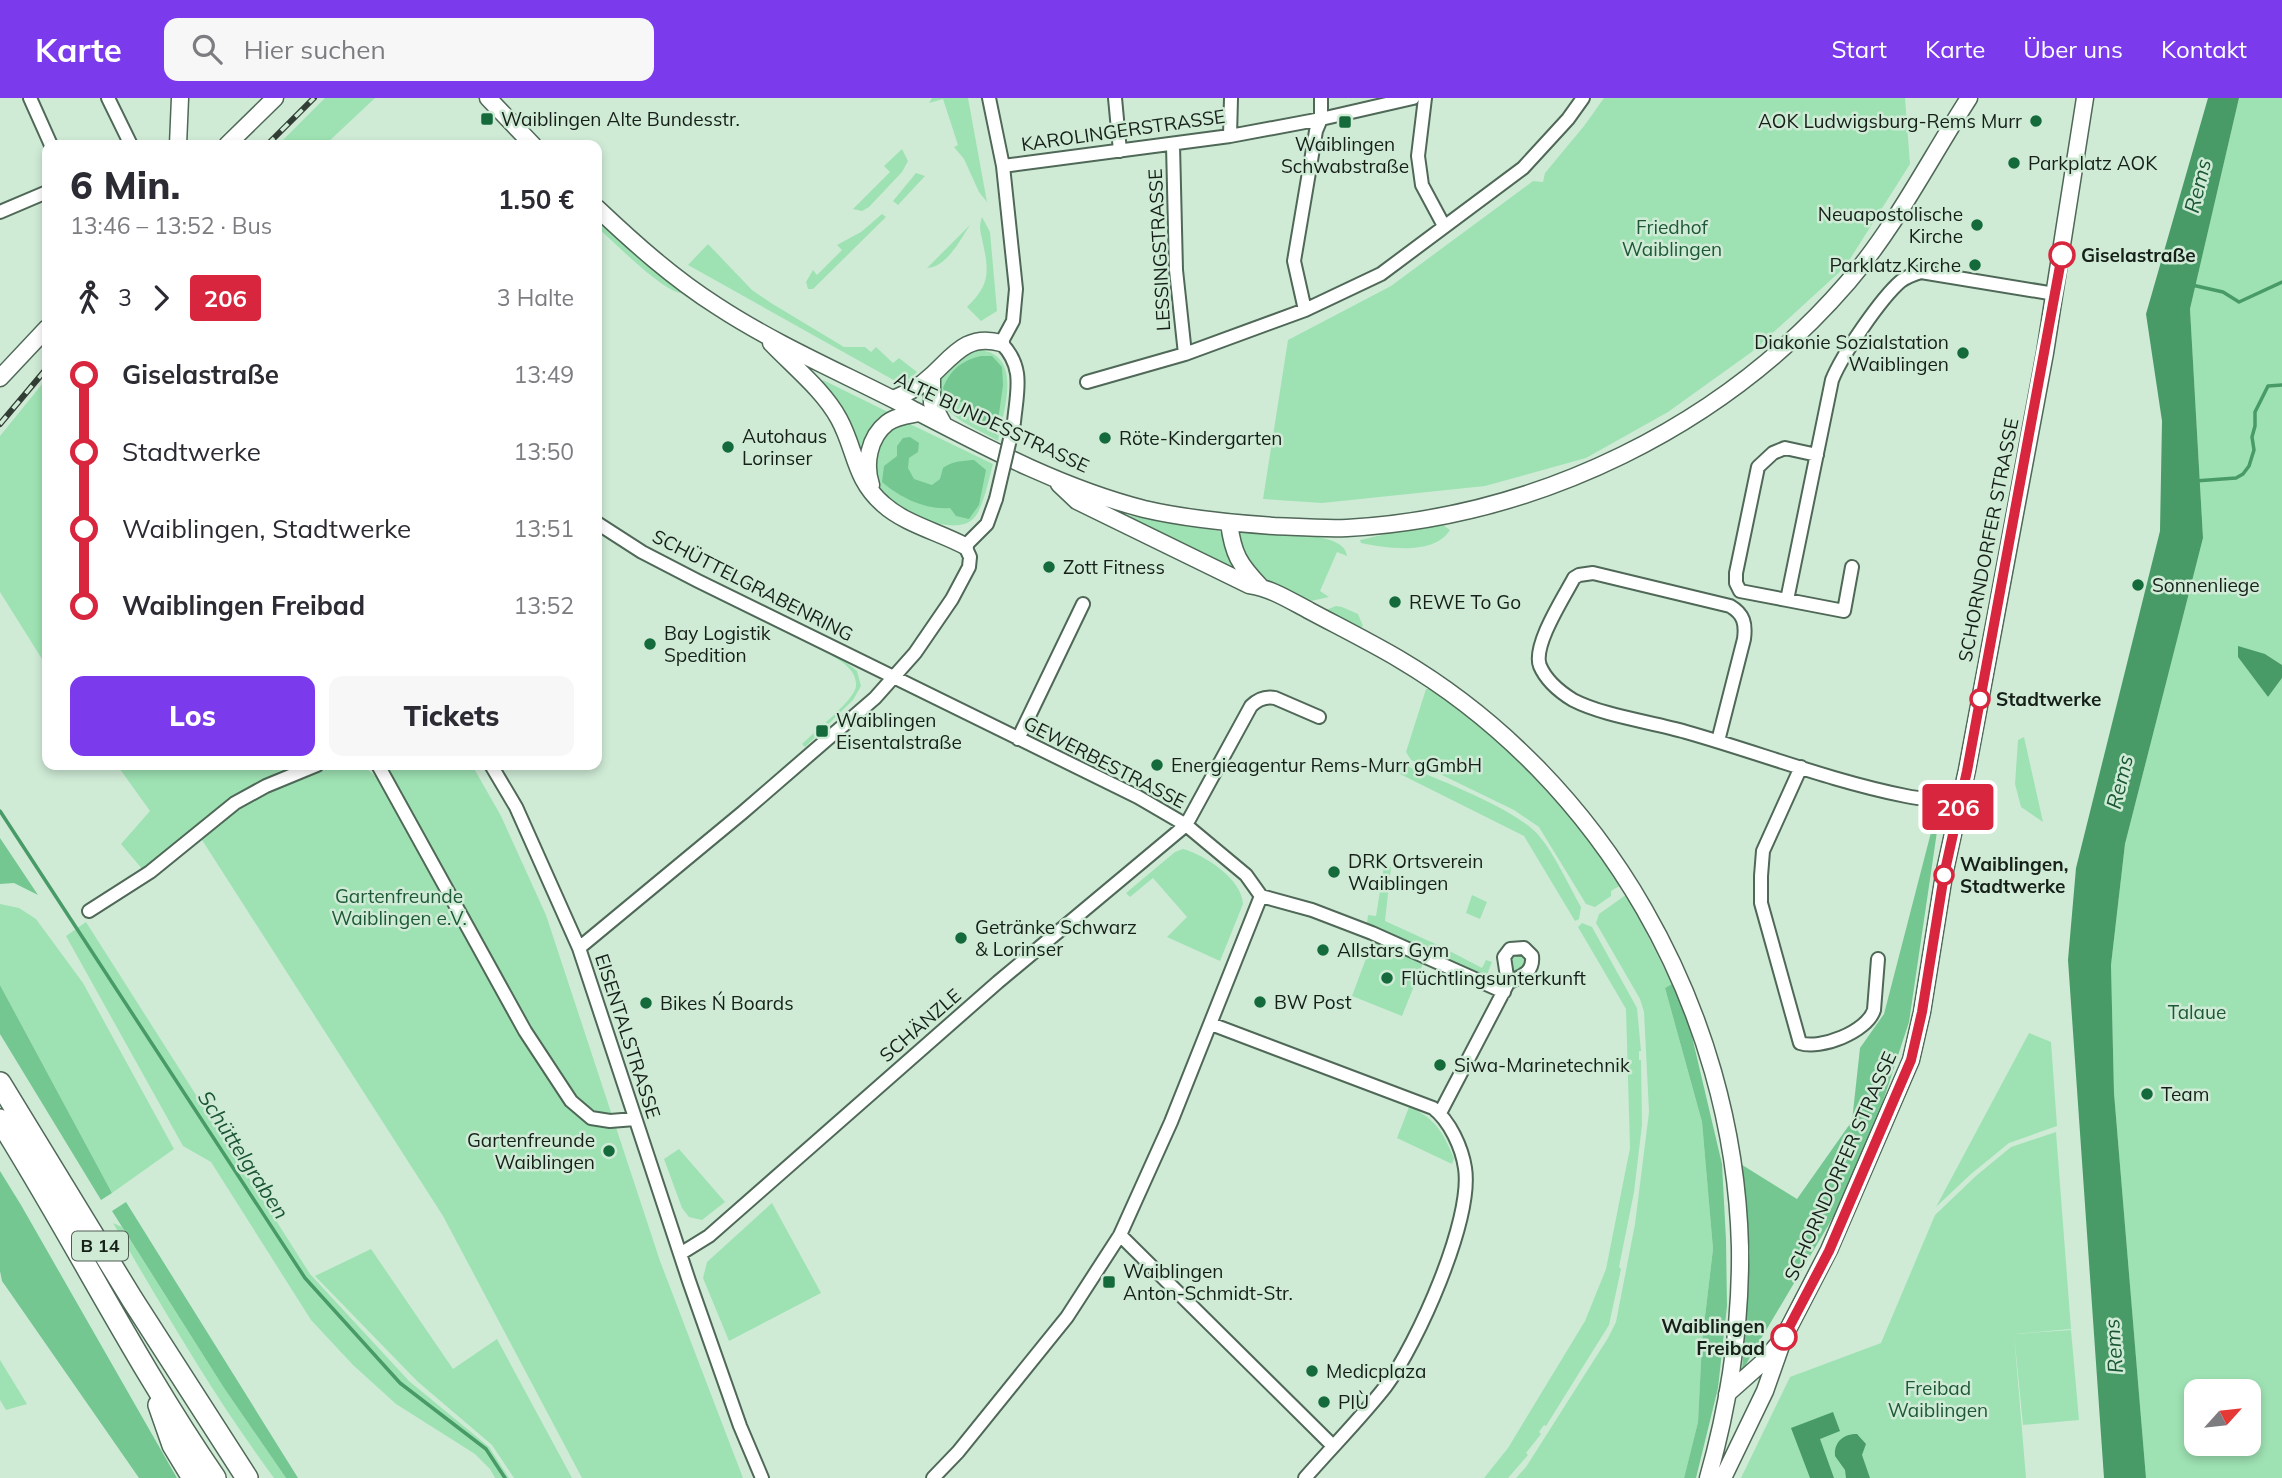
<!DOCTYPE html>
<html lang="de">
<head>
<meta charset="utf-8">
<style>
  :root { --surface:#fff; --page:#f7f7f7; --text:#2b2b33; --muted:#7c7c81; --accent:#7c3aed }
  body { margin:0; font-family:Mulish,sans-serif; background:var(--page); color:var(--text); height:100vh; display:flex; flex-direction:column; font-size:26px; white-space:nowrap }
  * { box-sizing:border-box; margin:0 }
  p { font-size:23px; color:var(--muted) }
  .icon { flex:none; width:38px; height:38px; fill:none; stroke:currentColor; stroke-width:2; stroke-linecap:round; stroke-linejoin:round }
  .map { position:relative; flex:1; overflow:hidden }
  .sheet { position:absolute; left:42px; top:42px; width:560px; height:630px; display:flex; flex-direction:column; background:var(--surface); border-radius:14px; box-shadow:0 4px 10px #0003 }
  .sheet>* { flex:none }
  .badge { padding:0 14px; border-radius:5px; font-size:24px; line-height:46px }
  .needle { width:46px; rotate:63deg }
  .buttons { position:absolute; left:2184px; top:1281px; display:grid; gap:14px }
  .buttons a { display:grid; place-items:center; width:77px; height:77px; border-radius:14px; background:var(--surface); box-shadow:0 4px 10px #0003; font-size:35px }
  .map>.badge { position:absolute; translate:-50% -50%; box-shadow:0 0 0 4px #fff }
  .legs { display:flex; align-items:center; gap:10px; height:77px; padding:0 28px; font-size:23px }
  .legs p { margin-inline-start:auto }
  .summary { display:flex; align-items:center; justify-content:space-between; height:119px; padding:0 28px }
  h1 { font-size:38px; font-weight:800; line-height:52px }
  .cta { display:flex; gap:14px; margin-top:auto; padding:14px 28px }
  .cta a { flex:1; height:80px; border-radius:14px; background:var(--accent); color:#fff; font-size:28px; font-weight:800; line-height:80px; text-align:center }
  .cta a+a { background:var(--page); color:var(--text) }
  ul { padding:0 28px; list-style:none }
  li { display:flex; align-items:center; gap:24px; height:77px; font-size:26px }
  li i { display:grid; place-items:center; width:10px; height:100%; margin:0 9px; background:currentColor }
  li i::after { content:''; width:18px; height:18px; margin:-9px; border:5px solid; border-radius:50%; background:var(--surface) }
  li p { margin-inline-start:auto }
  li:first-child i { background:linear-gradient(#0000 50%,currentColor 0) }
  li:last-child i { background:linear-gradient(currentColor 50%,#0000 0) }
  header { display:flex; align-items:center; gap:42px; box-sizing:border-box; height:98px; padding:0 35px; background:var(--accent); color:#fff }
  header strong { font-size:33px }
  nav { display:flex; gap:38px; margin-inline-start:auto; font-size:24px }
  .search { width:490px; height:63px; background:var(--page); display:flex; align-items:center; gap:18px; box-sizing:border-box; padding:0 24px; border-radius:14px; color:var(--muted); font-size:26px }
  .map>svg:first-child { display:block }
</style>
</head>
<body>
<header>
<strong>Karte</strong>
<div class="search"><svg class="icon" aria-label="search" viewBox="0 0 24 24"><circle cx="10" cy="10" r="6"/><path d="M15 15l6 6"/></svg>Hier suchen</div>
<nav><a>Start</a><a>Karte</a><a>Über uns</a><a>Kontakt</a></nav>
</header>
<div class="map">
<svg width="2282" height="1380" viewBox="0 0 2282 1380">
  <rect width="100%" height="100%" fill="#cfebd6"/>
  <path fill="#9ee2b3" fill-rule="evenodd" d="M325,0h50l-50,47h-47z
    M932,0h36l19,104 -8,-10 -15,-33 -10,-12 4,-2 -15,-46 -14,4z
    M1604,0h301l5,66 -65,103 -92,84 -85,61 -82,46 -101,28 -163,17 -59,-4 25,-159 103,-54 142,-105 10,1 2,-9 39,-47z
    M2239,0h43v567l-17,-11 -26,3 29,40 14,-19v800h-136l-32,-385 -3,-128 14,-121 78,-306 -13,-229zM2196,1293h53v53h-53z
    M902,51l6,12 -6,11 -33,35 -7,4 -9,-2 37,-37 -6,-6z
    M916,75l9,3 -27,29 -5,-4z
    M882,116l4,3 -73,72h-5l-2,-7 7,-12 4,5 25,-25 -5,-5 24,-13z
    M982,119l8,15 7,79 -16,10 -14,-14c24,-23 22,-36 15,-68 -2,-8 -3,-14 0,-22z
    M597,123l84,71 -1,1c-21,-5 -65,-50 -83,-66z
    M970,127c-10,15 -23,42 -43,43z
    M708,146l44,46 19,13 73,44h21l6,5 5,-5 17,16 6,-5 18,14 -8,7 -12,3 -209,-117z
    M980,252c44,5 23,62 18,91 -24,-14 -84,-36 -51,-70 10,-10 19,-18 33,-21z
    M47,280v289l-47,-75v-156z
    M823,282l67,33 -27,43 -44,-72z
    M910,326l83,40c-4,14 -10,46 -20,55 -20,20 -90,-11 -97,-35 -5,-14 -1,-28 4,-41 6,-13 16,-19 30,-19z
    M1117,415l55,11 47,7 5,5 16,38z
    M1434,425l9,2 7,5c-16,26 -64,18 -89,13l-1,-3z
    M1238,432c27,3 71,2 95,11 7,3 13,7 14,15l-10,-4 -17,39 9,6 -18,4 -6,-1 -44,-24 -19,-18z
    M1336,508l6,1 16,7 5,12 -6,3 -30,-16 -1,-3z
    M834,555l23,18 4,15 -8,14 -48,47 -3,-3c11,-11 53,-44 54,-58 1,-15 -13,-24 -24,-30z
    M1426,591h6c37,28 74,57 106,91 31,32 58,69 83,105l-10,6v5l-16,11 -9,-3 -47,-77 -25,-17 -103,-50 -5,-8z
    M2024,639l19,85 -22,-15 -6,-23 3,-44z
    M117,667h191l6,9c23,-8 42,-18 61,2l15,-11h82l29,51 45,99 114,346 83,217h-161l-139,-262 -248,-387 -52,41 -22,-26 29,-33z
    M1407,668c34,15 112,44 133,71 15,18 29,49 41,70l-2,12 -4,2 -51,-85 -124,-62 2,-7z
    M1183,751c22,6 59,30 60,55l-23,57 -53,-24 20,-20 -34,-39 -23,19 -4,-4 49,-41z
    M1384,768l7,1 -6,54 57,26 40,21 4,-8 6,2 -6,15 -119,-54 1,-8 8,1z
    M1627,796l45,90 -7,4 37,134 11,127 -11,93 -4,80 -14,56h-168l10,-11 82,-129 8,-16 19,-98 14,-112 -5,-100 -4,-13 -44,-76 3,-9z
    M1472,797l15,7 -7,17 -14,-6z
    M0,806l19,4 17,11 47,64 91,166 -62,44 -112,-208z
    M86,824l224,352 99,107 80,66 20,31h-14l-5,-9 -15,-15 -79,-50 -43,-39 -42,-45 -100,-158 -28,-16 -117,-210z
    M1582,825l10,4 45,81 4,43h-2v9h2l1,65 -8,67 -15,75 2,2 -12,56 -63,101 -2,-1 -5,7 2,2 -15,19 2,2 -20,23h-24l24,-30 77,-127 21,-52 24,-121 -4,-139 -48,-82z
    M1374,839l50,24 -22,55 -50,-20z
    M1524,856l3,7 -2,5 -12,9 -3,-14 2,-6z
    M2029,935l22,9 6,84 -48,17 -38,31 -35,33z
    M1409,1009c27,11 34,26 45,51l-2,6 -55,-26z
    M2056,1034l15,197 -55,5 55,-4 8,90 -56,5 -9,-91 12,144h-285l49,-101 91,-34 54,-128 42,-40 34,-28z
    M679,1051l46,53 -23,18 -13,-3 -7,-9 -18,-49z
    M772,1105l49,90 -92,48 -26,-63 4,-16z
    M113,1125l9,4 102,161 62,90h-12c-60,-81 -110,-168 -161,-255z
    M371,1151l82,120 44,-30 75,139h-58l-22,-33 -75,-64 -102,-105z
    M0,1262l27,44 -21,6 -6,-10z"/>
  <path fill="#75c791" d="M981,258h11l10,11 1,18 -7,50 -24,-19 -10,-14 -14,-1 -5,-13c7,-18 19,-28 38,-32z
    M910,339l9,6 -1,9 -9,6 -1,10 6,11 18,6 8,-6 3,-11c9,-7 19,-7 31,-8l12,10 -7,35 -10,14 -13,-3 -6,-8c-25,2 -49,-10 -68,-26l2,-16 13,-10v-10l6,-8z
    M1935,719l4,1 -30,204 -43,131 -31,61 -93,157 8,-120 -11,-88 58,36 55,-78 8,-73 24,-34z
    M0,740l38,57 -24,-12 -14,1z
    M1672,886l18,44 32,136 4,76 1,66 -9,82 -22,90h-12l14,-56 4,-80 11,-93 -11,-127 -37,-134z
    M0,887l112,208 -11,7 -101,-166z
    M0,1073l21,34 156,273h-38l-137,-197 -2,-10z
    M126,1104l172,276h-12l-62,-90 -112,-177z"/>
  <path fill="#489b67" d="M2208,0h31l-49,211 13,229 -78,306 -14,121 3,128 32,385h-42l-36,-518 8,-92 84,-337 2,-110 -16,-107z
    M2238,548l27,8 17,11v13l-14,19 -30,-40z
    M1833,1314l7,19 -20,8 14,39h-24l-19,-50z
    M1857,1336l9,10 -4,11 8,23h-24l-1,-8 -10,-14c-1,-14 8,-22 22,-22z"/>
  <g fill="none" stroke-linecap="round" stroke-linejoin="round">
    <path stroke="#489b67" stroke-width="3.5" d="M2192,187l31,7 16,10 43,-20
      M2195,383l41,-3 7,-4 6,-8 5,-16 -2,-13 3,-11v-14l13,-26 14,-1
      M0,713l305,467 95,105 86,66 19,29"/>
    <defs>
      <path id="street" d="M30,0l21,47
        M108,0l23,47
        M989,0l14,68 13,123 -3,32 -12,22c24,24 16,48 13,79
        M1115,0l5,53
        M1425,0l-7,58 4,29 22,41
        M1230,38l1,-38
        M1173,47l3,125 9,84
        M1003,68l227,-30 91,-17 92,-21
        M0,114l47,-20
        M1305,212l-11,-49 22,-130 5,-12v-21
        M1087,284l98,-28 120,-44 76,-36 142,-106 45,-49 15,-21
        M597,425l45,29 56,29 440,216 48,28 60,50 15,21 51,14 60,23 132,59
        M1852,469l-8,44 -57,-11 45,-220c10,-25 49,-82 69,-99 7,-5 13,-7 20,-9l134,22
        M1787,502l-47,-9 -4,-8v-10l22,-106 15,-14 12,-5 32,7
        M1018,641l65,-135
        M1718,643l26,-102c2,-15 0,-25 -14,-33l-137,-33 -14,2 -5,3c-10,19 -42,68 -34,88 6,14 20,26 33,34 31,16 79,22 113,32 74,21 145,49 220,64 18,4 35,3 53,7
        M378,667l147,266 46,70 20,17 19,3 25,-2
        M491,667l25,42 63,141
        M1801,669l-38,84 -2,25v27l39,140c20,7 67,-11 74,-33l4,-51
        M89,813l61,-39 85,-69 31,-17 51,-21
        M1211,926l222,84c17,13 29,40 32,60 8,52 -48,176 -79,218 -25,32 -54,61 -81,92
        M1440,1015l68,-130c13,-7 26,-10 24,-27l-8,-8 -14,1 -6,8 4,26
        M1120,1137l213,211
        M680,1156l29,-18 289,-254 188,-157 65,-119c7,-7 14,-10 24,-8l44,19
        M762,1380l-22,-52 -51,-145 -110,-333 163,-135 133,-115 40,-45 37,-54 17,-32 1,-10 -5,-11 22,-22 9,-25
        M933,1380l25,-26 109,-135 53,-82 51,-113 90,-226"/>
      <path id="secondary" d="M488,0l45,47
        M178,47l2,-47
        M227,47l48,-47
        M597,110c37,35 76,70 120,98 61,40 130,69 195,103 75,39 150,79 232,100 43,10 86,14 130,17 24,1 49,3 73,2 191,-11 376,-101 501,-246 48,-56 81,-122 121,-184
        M771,245c23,24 53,48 68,76 17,31 15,60 44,85 22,20 56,28 82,42
        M932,277v28l12,22
        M0,280l47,-50
        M893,301c14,-6 27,-12 38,-23 22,-20 36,-43 70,-33
        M1059,386l18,17 172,84c22,3 42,16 61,26 30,16 60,31 89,48 205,121 335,350 341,588 1,77 -11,157 -32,231
        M871,387c-7,-21 -2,-48 16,-62 9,-7 22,-8 32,-10
        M1229,425c4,31 10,41 31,63
        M1727,1296l36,-32 15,-18
        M1723,1380l42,-87 19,-54 45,-87 82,-190 11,-48 22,-137 23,-105 78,-417 40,-255"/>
      <path id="highway" d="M0,985l132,216 115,179
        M0,1022c74,118 136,243 215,358
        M159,1307l14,40 20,33"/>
    </defs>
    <use href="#street" stroke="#4f6857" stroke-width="16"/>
    <use href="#secondary" stroke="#4f6857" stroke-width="19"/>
    <use href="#highway" stroke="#4f6857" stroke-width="24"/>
    <use href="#street" stroke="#fff" stroke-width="12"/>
    <use href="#secondary" stroke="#fff" stroke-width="16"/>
    <use href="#highway" stroke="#fff" stroke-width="21"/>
    <defs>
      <path id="rail" d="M267,47l47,-47
        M0,326l47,-56"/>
    </defs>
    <use href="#rail" stroke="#323e35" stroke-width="6"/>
    <use href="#rail" stroke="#cfebd6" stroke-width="3.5" stroke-dasharray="10" stroke-linecap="butt"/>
    <defs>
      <path id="street-bridge" d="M996,401l18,-77"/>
    </defs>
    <use href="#street-bridge" stroke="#4f6857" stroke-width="16" stroke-linecap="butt"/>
    <use href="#street-bridge" stroke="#fff" stroke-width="12"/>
  </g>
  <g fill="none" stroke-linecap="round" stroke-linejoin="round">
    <defs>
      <path id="line-1" d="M1784,1239l45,-86 82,-191 11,-48 22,-137 23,-104 95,-516"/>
    </defs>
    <use href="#line-1" stroke="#fff" stroke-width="16"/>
    <use href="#line-1" stroke="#d7263d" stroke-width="10"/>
  </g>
  <g fill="#146a3b" stroke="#cfebd6" stroke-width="2.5">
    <rect x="480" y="14" width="14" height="14" rx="3.5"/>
    <circle cx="2036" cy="23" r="7"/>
    <rect x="1338" y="17" width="14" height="14" rx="3.5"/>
    <circle cx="2014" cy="65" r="7"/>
    <circle cx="1977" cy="127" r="7"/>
    <circle cx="1975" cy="167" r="7"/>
    <circle cx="1963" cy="255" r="7"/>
    <circle cx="1105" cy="340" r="7"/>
    <circle cx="728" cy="349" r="7"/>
    <circle cx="1049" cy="469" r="7"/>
    <circle cx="2138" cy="487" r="7"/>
    <circle cx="1395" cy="504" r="7"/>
    <circle cx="650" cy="546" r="7"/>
    <rect x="815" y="626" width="14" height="14" rx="3.5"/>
    <circle cx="1157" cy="667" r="7"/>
    <circle cx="1334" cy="774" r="7"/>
    <circle cx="961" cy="840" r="7"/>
    <circle cx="1323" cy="852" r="7"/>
    <circle cx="1387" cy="880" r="7"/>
    <circle cx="1260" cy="904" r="7"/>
    <circle cx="646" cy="905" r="7"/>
    <circle cx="1440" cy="967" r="7"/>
    <circle cx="2147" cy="996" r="7"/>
    <circle cx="609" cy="1053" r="7"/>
    <rect x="1102" y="1177" width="14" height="14" rx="3.5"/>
    <circle cx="1312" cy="1273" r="7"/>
    <circle cx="1324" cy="1304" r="7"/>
  </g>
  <g fill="#fff" stroke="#d7263d" stroke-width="3.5">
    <circle cx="2062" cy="157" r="12"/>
    <circle cx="1980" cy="601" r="9"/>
    <circle cx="1944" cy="777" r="9"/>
    <circle cx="1784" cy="1239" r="12"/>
  </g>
  <g text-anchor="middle" stroke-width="5" stroke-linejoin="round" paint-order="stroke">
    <rect fill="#cfebd6" stroke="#4e5d52" stroke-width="2" x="72" y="1133.5" width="56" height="29" rx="5"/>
    <g font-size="18" font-weight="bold" fill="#162019">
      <text x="100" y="1154">B 14</text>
    </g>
    <g font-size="19" fill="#162019" stroke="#cfebd6" text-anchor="start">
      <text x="501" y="28">Waiblingen Alte Bundesstr.</text>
      <text x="2022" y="30" text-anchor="end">AOK Ludwigsburg-Rems Murr</text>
      <text x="1345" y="53" text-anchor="middle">Waiblingen<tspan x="1345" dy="22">Schwabstraße</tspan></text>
      <text x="2028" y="72">Parkplatz AOK</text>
      <text x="1963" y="123" text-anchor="end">Neuapostolische<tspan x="1963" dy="22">Kirche</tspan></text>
      <text x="1961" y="174" text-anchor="end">Parklatz Kirche</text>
      <text x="1949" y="251" text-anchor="end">Diakonie Sozialstation<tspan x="1949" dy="22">Waiblingen</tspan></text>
      <text x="742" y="345">Autohaus<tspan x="742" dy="22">Lorinser</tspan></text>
      <text x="1119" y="347">Röte-Kindergarten</text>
      <text x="1063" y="476">Zott Fitness</text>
      <text x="2152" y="494">Sonnenliege</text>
      <text x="1409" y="511">REWE To Go</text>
      <text x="664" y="542">Bay Logistik<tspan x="664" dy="22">Spedition</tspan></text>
      <text x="836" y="629">Waiblingen<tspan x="836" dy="22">Eisentalstraße</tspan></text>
      <text x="1171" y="674">Energieagentur Rems-Murr gGmbH</text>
      <text x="1348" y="770">DRK Ortsverein<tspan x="1348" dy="22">Waiblingen</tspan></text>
      <text x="975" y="836">Getränke Schwarz<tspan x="975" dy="22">&amp; Lorinser</tspan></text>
      <text x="1337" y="859">Allstars Gym</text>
      <text x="1401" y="887">Flüchtlingsunterkunft</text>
      <text x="1274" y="911">BW Post</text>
      <text x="660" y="912">Bikes Ń Boards</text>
      <text x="1454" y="974">Siwa-Marinetechnik</text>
      <text x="2161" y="1003">Team</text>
      <text x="595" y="1049" text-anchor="end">Gartenfreunde<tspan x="595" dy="22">Waiblingen</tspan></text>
      <text x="1123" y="1180">Waiblingen<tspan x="1123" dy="22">Anton-Schmidt-Str.</tspan></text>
      <text x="1326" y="1280">Medicplaza</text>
      <text x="1338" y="1311">PIÙ</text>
    </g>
    <g font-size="19" fill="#162019" stroke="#cfebd6">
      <text transform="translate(1123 32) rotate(-8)" y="7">KAROLINGERSTRASSE</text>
      <text transform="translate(1159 152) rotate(-93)" y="7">LESSINGSTRASSE</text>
      <text transform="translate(992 324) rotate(25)" y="7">ALTE BUNDESSTRASSE</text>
      <text transform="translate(1988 442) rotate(-79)" y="7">SCHORNDORFER STRASSE</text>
      <text transform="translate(753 487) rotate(27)" y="7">SCHÜTTELGRABENRING</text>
      <text transform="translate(1105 664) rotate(27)" y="7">GEWERBESTRASSE</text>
      <text transform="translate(920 927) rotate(-41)" y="7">SCHÄNZLE</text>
      <text transform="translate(628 938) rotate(72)" y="7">EISENTALSTRASSE</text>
      <text transform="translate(1840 1068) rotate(-66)" y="7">SCHORNDORFER STRASSE</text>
    </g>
    <g font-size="19" fill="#1d5936" stroke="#cfebd6">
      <text x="1672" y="136">Friedhof<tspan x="1672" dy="22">Waiblingen</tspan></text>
      <text x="399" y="805">Gartenfreunde<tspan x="399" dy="22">Waiblingen e.V.</tspan></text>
      <text x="2197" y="921">Talaue</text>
      <text x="1938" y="1297">Freibad<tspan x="1938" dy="22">Waiblingen</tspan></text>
    </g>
    <g font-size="19" font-weight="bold" fill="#162019" stroke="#cfebd6" text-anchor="start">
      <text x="2081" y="164">Giselastraße</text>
      <text x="1996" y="608">Stadtwerke</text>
      <text x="1960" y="773">Waiblingen,<tspan x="1960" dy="22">Stadtwerke</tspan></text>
      <text x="1765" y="1235" text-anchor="end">Waiblingen<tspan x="1765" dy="22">Freibad</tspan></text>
    </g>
    <g font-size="21" font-style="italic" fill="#1a5633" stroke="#cfebd6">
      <text transform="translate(2198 88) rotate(-76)" y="7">Rems</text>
      <text transform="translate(2120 684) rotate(-76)" y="7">Rems</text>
      <text transform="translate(243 1057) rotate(57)" y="7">Schüttelgraben</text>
      <text transform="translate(2114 1248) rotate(-94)" y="7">Rems</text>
    </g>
  </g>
</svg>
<div class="buttons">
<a><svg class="needle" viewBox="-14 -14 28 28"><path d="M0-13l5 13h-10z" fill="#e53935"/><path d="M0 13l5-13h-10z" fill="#7c7c81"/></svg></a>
</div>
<b class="badge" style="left:1958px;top:709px;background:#d7263d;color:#fff">206</b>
<section class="sheet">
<div class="summary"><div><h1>6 Min.</h1><p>13:46 – 13:52 · Bus</p></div><b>1.50 €</b></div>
<div class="legs"><svg class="icon" aria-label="walk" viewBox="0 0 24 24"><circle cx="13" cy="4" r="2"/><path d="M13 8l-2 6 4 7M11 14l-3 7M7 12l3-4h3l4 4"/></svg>3<svg class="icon" aria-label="forward" viewBox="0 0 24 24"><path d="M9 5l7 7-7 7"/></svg><b class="badge" style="background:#d7263d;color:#fff">206</b><p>3 Halte</p></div>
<ul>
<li><i style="color:#d7263d"></i><b>Giselastraße</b><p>13:49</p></li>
<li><i style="color:#d7263d"></i><span>Stadtwerke</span><p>13:50</p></li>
<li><i style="color:#d7263d"></i><span>Waiblingen, Stadtwerke</span><p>13:51</p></li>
<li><i style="color:#d7263d"></i><b>Waiblingen Freibad</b><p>13:52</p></li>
</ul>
<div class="cta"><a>Los</a><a>Tickets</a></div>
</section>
</div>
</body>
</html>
